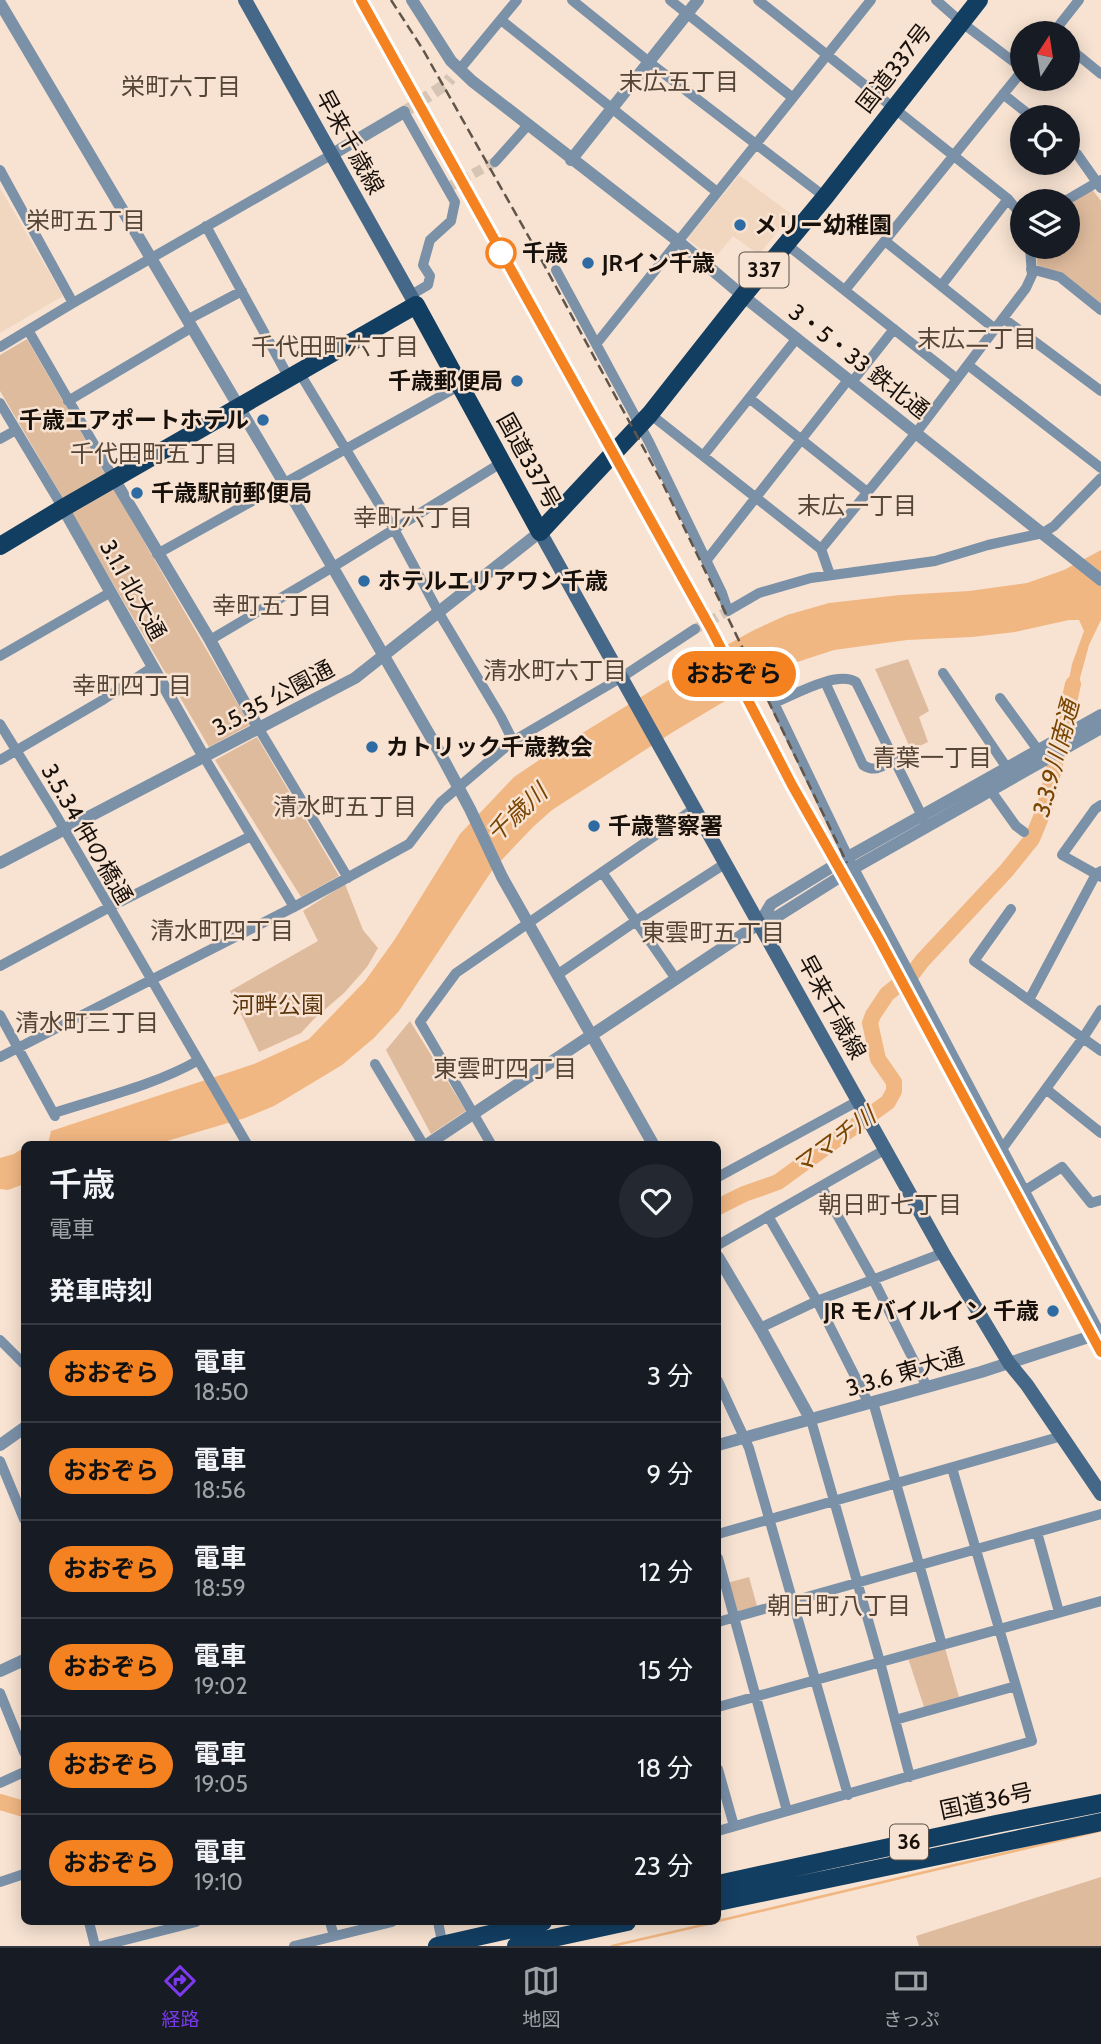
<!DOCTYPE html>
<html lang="ja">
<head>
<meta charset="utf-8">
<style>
  :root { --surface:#171b24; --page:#242831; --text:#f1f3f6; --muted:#9ea1a6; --line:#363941; --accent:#7c3aed }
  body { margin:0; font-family:Cabin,"Noto Sans JP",sans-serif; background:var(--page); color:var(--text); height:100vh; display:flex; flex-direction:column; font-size:26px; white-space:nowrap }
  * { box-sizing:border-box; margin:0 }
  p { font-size:23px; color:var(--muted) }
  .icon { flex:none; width:38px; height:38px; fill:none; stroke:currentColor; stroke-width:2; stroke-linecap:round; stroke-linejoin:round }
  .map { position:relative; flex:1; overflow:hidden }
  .sheet { position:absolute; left:21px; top:1141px; width:700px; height:784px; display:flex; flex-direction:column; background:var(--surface); border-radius:10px; box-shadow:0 4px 18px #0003 }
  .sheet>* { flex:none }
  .badge { padding:0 14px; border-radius:23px; font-size:24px; line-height:46px }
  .needle { width:46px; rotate:12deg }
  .controls { position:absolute; left:1010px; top:21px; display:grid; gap:14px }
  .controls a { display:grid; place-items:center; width:70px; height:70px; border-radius:50%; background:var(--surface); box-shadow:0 4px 18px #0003; font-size:35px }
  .map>.badge { position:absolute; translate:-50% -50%; box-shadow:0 0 0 4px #fff }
  h2 { padding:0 28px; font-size:26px; line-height:63px }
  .round { display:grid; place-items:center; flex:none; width:74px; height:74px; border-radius:37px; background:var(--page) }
  .overview { display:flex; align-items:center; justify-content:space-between; height:119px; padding:0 28px }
  h1 { font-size:33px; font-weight:600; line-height:52px }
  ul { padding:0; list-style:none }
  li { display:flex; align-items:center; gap:21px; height:98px; padding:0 28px; border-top:2px solid var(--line) }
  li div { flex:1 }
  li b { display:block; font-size:26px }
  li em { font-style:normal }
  li .badge { min-width:77px; font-weight:700; text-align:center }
  .tabs { display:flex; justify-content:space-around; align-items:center; height:98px; border-top:2px solid var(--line); background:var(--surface); font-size:19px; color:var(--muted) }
  .tabs a { display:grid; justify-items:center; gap:4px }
  .tabs .active { color:var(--accent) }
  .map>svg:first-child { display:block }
</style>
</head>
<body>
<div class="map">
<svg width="1101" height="1946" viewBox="0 0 1101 1946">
  <rect width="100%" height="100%" fill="#f8e3d2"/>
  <path fill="#f1d7c0" d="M739,175l52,39 -32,41 -26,-19 -19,23 -27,-20z
    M0,188l63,108 -63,37z"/>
  <path fill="#dfbb9d" d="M1091,188l10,13v104l-38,-31 -26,-9 -1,-18h32v-45z
    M27,339l223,386 -41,22 -209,-356v-36z
    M908,659l21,52 -10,6 9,25 -17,8 -36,-81z
    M257,737l82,139 -38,21 -86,-137z
    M345,884l18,46 15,18 -11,19 -23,26 -30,26 -13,14 -42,19 -29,-61 88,-50 -15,-30z
    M410,1021l56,90 -35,23 -45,-84z
    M749,1577l8,29 -21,6 -9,-29z
    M945,1648l14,49 -35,10 -16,-49z
    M1101,1877v69h-182l-3,-10z"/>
  <path fill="#f1b783" d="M1101,550v70l-12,25 -16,59 -9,1 8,-41 12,-33 -5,-11h-10l-54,12 -43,5 -65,3 -73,10 -52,17 -109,65 -121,78 -19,17 -40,42 -94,142 -25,27 -32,27 -68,41 -29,12 -88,26h-109l3,-13 203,-67 55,-25 56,-58 30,-42 65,-105 54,-57 31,-21 169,-104 40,-22 33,-15 42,-12 71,-8 69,-4 58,-8 37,-13z
    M20,1150l4,1v33l-16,6 -8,-1v-31l14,-4z"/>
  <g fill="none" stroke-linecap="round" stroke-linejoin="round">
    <path stroke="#f1b783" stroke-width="2.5" d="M718,1921l381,-90
      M612,1946l104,-24"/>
    <path stroke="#f1b783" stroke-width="16" d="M718,1207l26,-13 34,-12 110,-80 6,-11v-9l-16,-23 -8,-36 3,-8 14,-21 26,-21 9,-12 85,-91 25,-31 12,-29 7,-28 22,-98
      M0,1802l24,7"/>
    <path stroke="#d6c4b4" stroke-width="10" stroke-dasharray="10 5" stroke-linecap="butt" d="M447,188l48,-26
      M695,629l33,-18"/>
    <path stroke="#d6c4b4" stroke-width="12" stroke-dasharray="12 6" stroke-linecap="butt" d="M404,112l41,-27 6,-7"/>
    <path stroke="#7b91a8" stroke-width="10" d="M572,0l82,66 171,131
      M670,0l123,98
      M758,0l250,199 14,17
      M936,0l25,22 61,46
      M501,20l216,172
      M1053,33l26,-33
      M1068,47l33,27
      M460,69l57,-69
      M1003,94l29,23
      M404,112l51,90 -4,19 -21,19 -7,25 7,11 -2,9 -17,10
      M1068,147l9,7 24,34
      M495,162l33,-37
      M0,170l73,133
      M1065,201l36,-21
      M206,226l83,152
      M885,241l110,88
      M786,244l171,135
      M1031,269l29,8 41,33
      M556,270l93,172 73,151 6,18 31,-18 52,-15 124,-17 53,-16 55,-12 11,-7 47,-48
      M941,286l67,-87
      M845,290l177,-219
      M1003,318l98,73
      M187,320l55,-29
      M28,330l86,149
      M597,343l274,-343
      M0,347l73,-44 258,-148
      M968,365l133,103
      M299,372l95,157 45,84 62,104 12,24
      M852,382l42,-53
      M749,398l118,94
      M68,401l123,-73
      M0,403l63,105
      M650,414l171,135 9,26
      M0,439l16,-9
      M703,456l94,-118
      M821,549l95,-116 110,-145 6,-13 -2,-28
      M157,554l302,-168
      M706,561l142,-181
      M210,640l123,-73 168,-104
      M0,656l111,-64
      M943,673l64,95
      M825,682l38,83c12,8 20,1 31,-5
      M1000,698l38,52
      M0,724l56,91 191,329
      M259,729l89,149
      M204,757l90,150
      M0,760l101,-59 52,-34
      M991,791l25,35 8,6
      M924,820l-68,-138c-19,-12 -62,13 -82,21l74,154 252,476
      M602,872l74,107
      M1101,877l-39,-22 33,-46 6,-4
      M1011,909l-37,52 127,90
      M0,966l108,-58 143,-72
      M557,975l79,-54 90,-58
      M1029,1000l67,-126 5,-3
      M0,1015l55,101
      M0,1057l294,-150 115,-63 32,-42 72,-61 109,-64 73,-48
      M375,1064l48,80
      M1046,1089l55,44
      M54,1113c46,-15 101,-28 143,-52
      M491,1144l-71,-122 36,-49 239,-165
      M1002,1149l81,-111 18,-28
      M718,1177l140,-76
      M821,1186l52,93 54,108
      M1024,1191l38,-24 29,36 10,-3
      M768,1216l49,85 52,103
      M718,1245l168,-96
      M760,1328l57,-27 126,-48
      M0,1340l24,24
      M718,1381l31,67 99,347
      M873,1402l69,243
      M811,1420l69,242 30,115
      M0,1461l24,58
      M1037,1532l22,80
      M718,1534l344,-98
      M718,1558l69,253
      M718,1622l383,-108
      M0,1693l24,59
      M718,1707l383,-106
      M895,1720l121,-34
      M718,1769l16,57
      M0,1783l24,-11
      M718,1831l314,-90 -80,-273
      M0,1882l24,-8
      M89,1922l6,24
      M330,1922l4,14
      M438,1922l5,24
      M101,1946l95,-24
      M294,1946l98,-24"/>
    <path stroke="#7b91a8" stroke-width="12" d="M412,0l39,61 21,20 206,160 65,55 358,284
      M0,3l284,480 156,270 30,56 32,68 151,267
      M331,155l73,-43
      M571,160l127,-160
      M114,479l96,161 49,89
      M63,508l141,249
      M0,863l355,-185 185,-146
      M760,923l11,-19 77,-47 253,-142
      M428,1144l332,-221 18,-7 76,-48 247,-140
      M718,1257l45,76 48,87
      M0,1445l24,-17
      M718,1445l263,-73 120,-39
      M0,1671l24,-11"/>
    <path stroke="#466888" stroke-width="14" d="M245,0l171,305
      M540,532l403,721 66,110 18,22 74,109"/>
    <path stroke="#123e62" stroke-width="18" d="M0,546l63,-38 353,-203 124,227 110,-118 93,-118 82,-99 154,-197
      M718,1884l278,-60 105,-21
      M718,1902l383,-80
      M437,1946l106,-24
      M516,1946l111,-24"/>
    <path stroke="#60554b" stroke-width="2.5" stroke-dasharray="10 5" stroke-linecap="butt" d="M361,0l349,627 82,158 86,152 223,415
      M391,0l31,48 108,191 132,243 185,381"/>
  </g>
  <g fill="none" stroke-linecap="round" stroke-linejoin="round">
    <defs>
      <path id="line" d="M361,0l349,627 82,158 86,152 223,415"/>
    </defs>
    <use href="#line" stroke="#fff" stroke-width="16"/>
    <use href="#line" stroke="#f58220" stroke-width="10"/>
  </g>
  <g fill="#2e6ba2" stroke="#f8e3d2" stroke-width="2.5">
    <circle cx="740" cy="225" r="7"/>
    <circle cx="588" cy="263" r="7"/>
    <circle cx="517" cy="381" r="7"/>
    <circle cx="263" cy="420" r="7"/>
    <circle cx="137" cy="493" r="7"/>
    <circle cx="364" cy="581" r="7"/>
    <circle cx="372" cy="747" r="7"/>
    <circle cx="594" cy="826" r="7"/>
    <circle cx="1053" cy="1311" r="7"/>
  </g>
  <circle fill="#fff" stroke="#f58220" stroke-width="3.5" cx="501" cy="253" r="14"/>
  <g text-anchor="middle" stroke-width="5" stroke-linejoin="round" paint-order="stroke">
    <g fill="#f8e3d2" stroke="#5b5047" stroke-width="2">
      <rect x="739.5" y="252.5" width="49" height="35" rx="5"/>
      <rect x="890" y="1824.5" width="38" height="35" rx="5"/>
    </g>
    <g font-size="21" font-weight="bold" fill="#18110b">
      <text x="764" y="277">337</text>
      <text x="909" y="1849">36</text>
    </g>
    <g font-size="23" fill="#18110b" stroke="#f8e3d2">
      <text transform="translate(894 68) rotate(-52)" y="8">国道337号</text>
      <text transform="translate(350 142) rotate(61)" y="8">早来千歳線</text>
      <text transform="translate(859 361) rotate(38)" y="8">3・5・33 鉄北通</text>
      <text transform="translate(529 461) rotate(61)" y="8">国道337号</text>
      <text transform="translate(133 590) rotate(61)" y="8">3.1.1 北大通</text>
      <text transform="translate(273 698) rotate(-28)" y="8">3.5.35 公園通</text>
      <text transform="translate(87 834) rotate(60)" y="8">3.5.34 仲の橋通</text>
      <text transform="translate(832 1007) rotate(61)" y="8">早来千歳線</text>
      <text transform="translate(905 1372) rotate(-16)" y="8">3.3.6 東大通</text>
      <text transform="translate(986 1801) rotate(-12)" y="8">国道36号</text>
    </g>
    <g font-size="23" font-weight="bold" fill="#18110b" stroke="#f8e3d2" text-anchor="start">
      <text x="754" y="233">メリー幼稚園</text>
      <text x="602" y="271">JRイン千歳</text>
      <text x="503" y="389" text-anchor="end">千歳郵便局</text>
      <text x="249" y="428" text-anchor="end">千歳エアポートホテル</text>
      <text x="151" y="501">千歳駅前郵便局</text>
      <text x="378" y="589">ホテルエリアワン千歳</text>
      <text x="386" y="755">カトリック千歳教会</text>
      <text x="608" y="834">千歳警察署</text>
      <text x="1039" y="1319" text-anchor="end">JR モバイルイン 千歳</text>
    </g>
    <g font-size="23" font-weight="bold" fill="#18110b" stroke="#f8e3d2" text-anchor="start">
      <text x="522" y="261">千歳</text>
    </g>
    <g font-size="23" fill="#5a350b" stroke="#f8e3d2">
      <text x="278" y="1013">河畔公園</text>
    </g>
    <g font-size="24" fill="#554536" stroke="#f8e3d2">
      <text x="679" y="90">末広五丁目</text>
      <text x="181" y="95">栄町六丁目</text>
      <text x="86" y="229">栄町五丁目</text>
      <text x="977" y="347">末広二丁目</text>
      <text x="335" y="355">千代田町六丁目</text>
      <text x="154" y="462">千代田町五丁目</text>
      <text x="857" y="514">末広一丁目</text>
      <text x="413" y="526">幸町六丁目</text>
      <text x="272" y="614">幸町五丁目</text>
      <text x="555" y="679">清水町六丁目</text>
      <text x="132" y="694">幸町四丁目</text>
      <text x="932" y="766">青葉一丁目</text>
      <text x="345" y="815">清水町五丁目</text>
      <text x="222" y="939">清水町四丁目</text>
      <text x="713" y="941">東雲町五丁目</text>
      <text x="87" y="1031">清水町三丁目</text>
      <text x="505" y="1077">東雲町四丁目</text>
      <text x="890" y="1213">朝日町七丁目</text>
      <text x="839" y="1614">朝日町八丁目</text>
    </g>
    <g font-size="24" font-style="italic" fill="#794501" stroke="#f8e3d2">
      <text transform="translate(1056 758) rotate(-75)" y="8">3.3.9川南通</text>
      <text transform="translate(517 813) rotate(-43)" y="8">千歳川</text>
      <text transform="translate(834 1141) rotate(-36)" y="8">ママチ川</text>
    </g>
  </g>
</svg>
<div class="controls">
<a><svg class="needle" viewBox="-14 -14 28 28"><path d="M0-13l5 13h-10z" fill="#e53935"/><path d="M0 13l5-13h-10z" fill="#9ea1a6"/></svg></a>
<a><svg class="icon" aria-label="locate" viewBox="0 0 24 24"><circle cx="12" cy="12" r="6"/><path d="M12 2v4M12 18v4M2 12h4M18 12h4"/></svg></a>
<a><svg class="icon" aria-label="layers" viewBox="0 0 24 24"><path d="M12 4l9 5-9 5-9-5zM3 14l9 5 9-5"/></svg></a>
</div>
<b class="badge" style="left:734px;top:674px;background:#f58220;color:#111">おおぞら</b>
<section class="sheet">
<div class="overview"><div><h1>千歳</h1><p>電車</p></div><a class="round"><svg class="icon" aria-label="heart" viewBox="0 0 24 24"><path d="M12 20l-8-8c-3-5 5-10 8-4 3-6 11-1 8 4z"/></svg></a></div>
<h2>発車時刻</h2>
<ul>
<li><span class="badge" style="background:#f58220;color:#111">おおぞら</span><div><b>電車</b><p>18:50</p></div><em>3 分</em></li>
<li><span class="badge" style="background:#f58220;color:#111">おおぞら</span><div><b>電車</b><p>18:56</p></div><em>9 分</em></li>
<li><span class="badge" style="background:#f58220;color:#111">おおぞら</span><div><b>電車</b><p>18:59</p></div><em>12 分</em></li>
<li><span class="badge" style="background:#f58220;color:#111">おおぞら</span><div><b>電車</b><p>19:02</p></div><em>15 分</em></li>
<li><span class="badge" style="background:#f58220;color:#111">おおぞら</span><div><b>電車</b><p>19:05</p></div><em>18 分</em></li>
<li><span class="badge" style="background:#f58220;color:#111">おおぞら</span><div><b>電車</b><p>19:10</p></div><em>23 分</em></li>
</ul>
</section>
</div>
<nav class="tabs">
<a class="active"><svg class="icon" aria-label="directions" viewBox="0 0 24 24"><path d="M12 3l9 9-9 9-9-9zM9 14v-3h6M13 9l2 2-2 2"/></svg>経路</a>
<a><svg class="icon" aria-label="map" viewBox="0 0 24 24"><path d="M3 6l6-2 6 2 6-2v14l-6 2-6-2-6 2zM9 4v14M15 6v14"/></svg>地図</a>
<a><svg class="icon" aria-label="tickets" viewBox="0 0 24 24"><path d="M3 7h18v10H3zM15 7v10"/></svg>きっぷ</a>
</nav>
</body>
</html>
